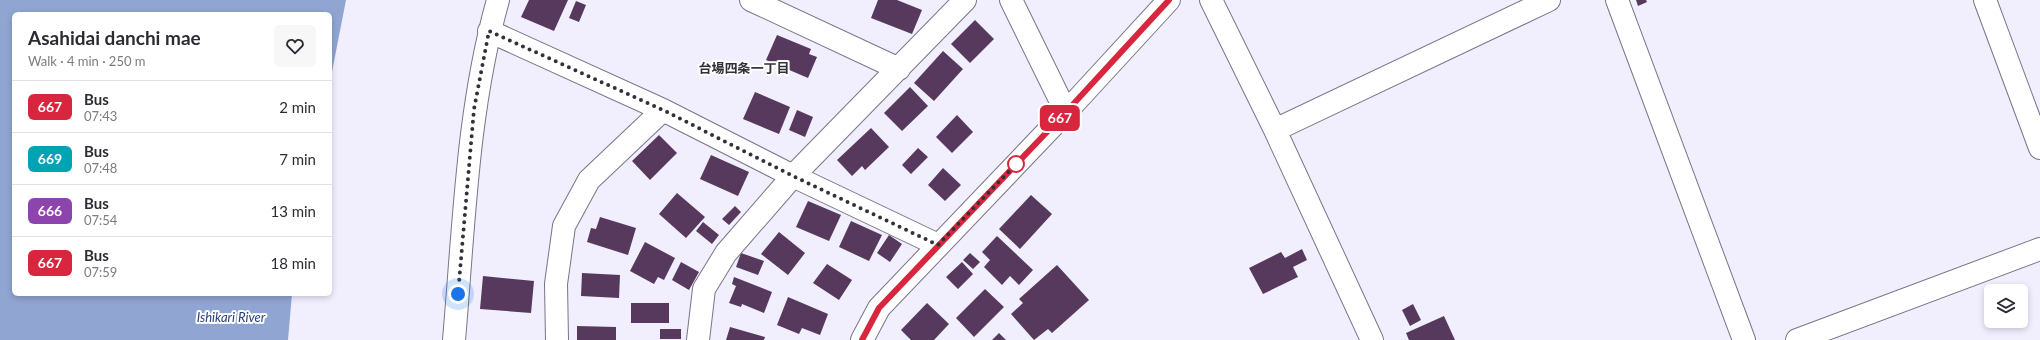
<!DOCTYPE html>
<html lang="en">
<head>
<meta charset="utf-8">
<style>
  :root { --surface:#fff; --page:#f7f7f7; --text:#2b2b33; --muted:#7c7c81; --line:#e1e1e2 }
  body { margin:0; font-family:Lato,"Noto Sans JP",sans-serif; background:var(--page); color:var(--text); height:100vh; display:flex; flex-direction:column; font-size:15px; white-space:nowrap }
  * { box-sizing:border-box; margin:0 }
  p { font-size:13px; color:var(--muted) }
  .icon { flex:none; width:22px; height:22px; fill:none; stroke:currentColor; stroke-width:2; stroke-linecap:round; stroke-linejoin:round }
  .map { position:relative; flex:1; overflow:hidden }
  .sheet { position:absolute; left:12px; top:12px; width:320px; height:284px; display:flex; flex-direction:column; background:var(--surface); border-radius:6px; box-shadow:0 2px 6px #0003 }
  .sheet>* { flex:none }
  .badge { padding:0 8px; border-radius:6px; font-size:14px; line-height:26px }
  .controls { position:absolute; left:1984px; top:284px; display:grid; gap:8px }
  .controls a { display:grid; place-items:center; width:44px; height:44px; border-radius:6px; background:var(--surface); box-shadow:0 2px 6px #0003; font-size:20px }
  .you { position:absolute; width:20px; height:20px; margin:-10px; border:3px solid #fff; border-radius:50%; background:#1a73e8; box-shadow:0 0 0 6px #1a73e833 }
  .map>.badge { position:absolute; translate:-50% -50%; box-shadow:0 0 0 2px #fff }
  .round { display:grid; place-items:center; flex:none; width:42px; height:42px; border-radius:6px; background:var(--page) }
  .head { display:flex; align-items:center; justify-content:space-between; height:68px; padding:0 16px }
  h1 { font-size:19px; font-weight:700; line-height:30px }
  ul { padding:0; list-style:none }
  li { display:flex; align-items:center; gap:12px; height:52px; padding:0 16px; border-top:1px solid var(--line) }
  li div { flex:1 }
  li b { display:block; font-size:15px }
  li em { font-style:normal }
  li .badge { min-width:44px; font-weight:700; text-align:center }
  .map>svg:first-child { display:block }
</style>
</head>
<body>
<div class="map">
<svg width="2040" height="340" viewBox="0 0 2040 340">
  <rect width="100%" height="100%" fill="#f1eefe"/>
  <path fill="#90a5d2" d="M0,0h346l-16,82v-68h-316v280h278l-4,46h-288z"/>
  <path fill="#56395d" d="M529,0h39l-14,31 -33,-14z
    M878,0h19l25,10 -10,24 -41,-16z
    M1636,0h10l1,2 -9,4z
    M576,1l10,4 -7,17 -10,-4z
    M975,20l19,19 -24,24 -19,-19z
    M777,35l34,14 -2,5 8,3 -9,21 -42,-18z
    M943,51l20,18 -29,32 -20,-18z
    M910,87l18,19 -26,25 -18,-18z
    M755,92l35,15 -11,27 -36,-15z
    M797,110l16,7 -8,20 -16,-7z
    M957,115l16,17 -21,21 -16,-16z
    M871,128l18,19 -24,23 -3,-4 -10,10 -15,-16z
    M659,135l18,18 -27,27 -18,-19z
    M918,148l10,9 -17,17 -9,-9z
    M711,155l38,17 -11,24 -38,-17z
    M943,168l18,17 -16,16 -17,-16z
    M677,193l28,24 -19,21 -27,-24z
    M1031,195l21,19 -32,35 -21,-20z
    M808,201l33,14 -12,26 -33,-14z
    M735,206l6,6 -12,13 -7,-6z
    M600,217l36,11 -8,27 -41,-13 4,-14 5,1z
    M851,221l31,14 -13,26 -30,-14z
    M703,222l16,13 -7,9 -16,-13z
    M779,232l26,21 -17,22 -27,-21z
    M889,235l13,9 -12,18 -13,-9z
    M997,236l36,34 -14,15 -9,-9 -8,9 -18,-18 6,-7 -8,-8z
    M645,242l30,16 -11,22 -6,-3 -4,7 -24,-13z
    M1302,249l5,11 -14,7 5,10 -35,17 -14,-26 32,-16 4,6z
    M741,253l23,8 -6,14 -22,-8z
    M970,253l10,9 -7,7 -10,-9z
    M681,262l18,10 -10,18 -17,-10z
    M962,262l11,12 -15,15 -12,-12z
    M827,264l25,16 -13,20 -26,-17z
    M1057,265l32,35 -37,33 -4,-4 -14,11 -23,-26 12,-11 -4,-4z
    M582,273l38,2 -1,23 -38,-2z
    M483,276l51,5 -3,32 -51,-4z
    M734,277l38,15 -8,21 -22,-9 -1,3 -12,-4 7,-17 -4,-2z
    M985,289l19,18 -30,30 -18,-19z
    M788,297l40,17 -8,21 -18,-7 -3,6 -22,-9z
    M631,303h38v20h-38z
    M927,303l22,21 -15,16h-23l-10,-10z
    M1413,304l8,16 -11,6 -8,-16z
    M1444,316l11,24h-46l-3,-7z
    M577,326l39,1v13h-39z
    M730,327l35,10 -1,3h-38z
    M660,329h21v10h-21z
    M999,333l7,7h-14z"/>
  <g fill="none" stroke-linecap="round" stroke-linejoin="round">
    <defs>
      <path id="minor" d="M751,0l148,69
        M1011,0l55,112 103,-112
        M1211,0l64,130 97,210
        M1617,0l127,340
        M1985,0l55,148
        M489,31l174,79 130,66 145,69
        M1275,130l274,-130
        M454,340c10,-114 13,-230 44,-340
        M557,340l-1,-56 8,-58 25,-46 74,-70
        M698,340l6,-51 22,-36 67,-77 172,-176
        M1797,340l243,-91"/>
      <path id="tertiary" d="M862,340l17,-32 187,-196"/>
    </defs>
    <use href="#minor" stroke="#787587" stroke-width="24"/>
    <use href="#tertiary" stroke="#787587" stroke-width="24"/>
    <use href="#minor" stroke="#fff" stroke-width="22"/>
    <use href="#tertiary" stroke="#fff" stroke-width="22"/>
  </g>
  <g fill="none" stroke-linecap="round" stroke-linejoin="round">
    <defs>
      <path id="line" d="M862,340l17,-32 187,-196 103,-112"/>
    </defs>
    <use href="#line" stroke="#fff" stroke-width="9"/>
    <use href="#line" stroke="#d7263d" stroke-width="6"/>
    <path stroke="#323138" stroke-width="4" stroke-dasharray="0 7.2" d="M458,294l16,-185 15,-78 174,79 130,66 145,69 78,-81"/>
  </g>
  <circle fill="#fff" stroke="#d7263d" stroke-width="2" cx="1016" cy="164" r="8"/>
  <g text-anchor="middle" stroke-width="4" stroke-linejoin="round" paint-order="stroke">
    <g font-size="13" font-weight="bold" fill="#323138" stroke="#fefefe">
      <text x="744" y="73">台場四条一丁目</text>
    </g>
    <g font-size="13" font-style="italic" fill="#2a427a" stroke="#fefefe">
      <text x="231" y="322">Ishikari River</text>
    </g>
  </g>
</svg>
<div class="controls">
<a><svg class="icon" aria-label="layers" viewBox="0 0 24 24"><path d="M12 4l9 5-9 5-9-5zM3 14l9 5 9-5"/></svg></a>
</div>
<div class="you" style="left:458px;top:294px"></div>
<b class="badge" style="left:1060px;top:118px;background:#d7263d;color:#fff">667</b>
<section class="sheet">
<div class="head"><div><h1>Asahidai danchi mae</h1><p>Walk · 4 min · 250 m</p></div><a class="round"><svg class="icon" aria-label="heart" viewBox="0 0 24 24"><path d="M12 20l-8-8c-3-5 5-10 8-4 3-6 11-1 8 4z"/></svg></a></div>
<ul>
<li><span class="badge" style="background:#d7263d;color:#fff">667</span><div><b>Bus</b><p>07:43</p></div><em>2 min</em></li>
<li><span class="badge" style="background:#00a3b4;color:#fff">669</span><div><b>Bus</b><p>07:48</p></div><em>7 min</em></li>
<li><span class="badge" style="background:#8e44ad;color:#fff">666</span><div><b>Bus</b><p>07:54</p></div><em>13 min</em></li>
<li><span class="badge" style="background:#d7263d;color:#fff">667</span><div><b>Bus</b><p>07:59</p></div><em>18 min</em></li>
</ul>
</section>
</div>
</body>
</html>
